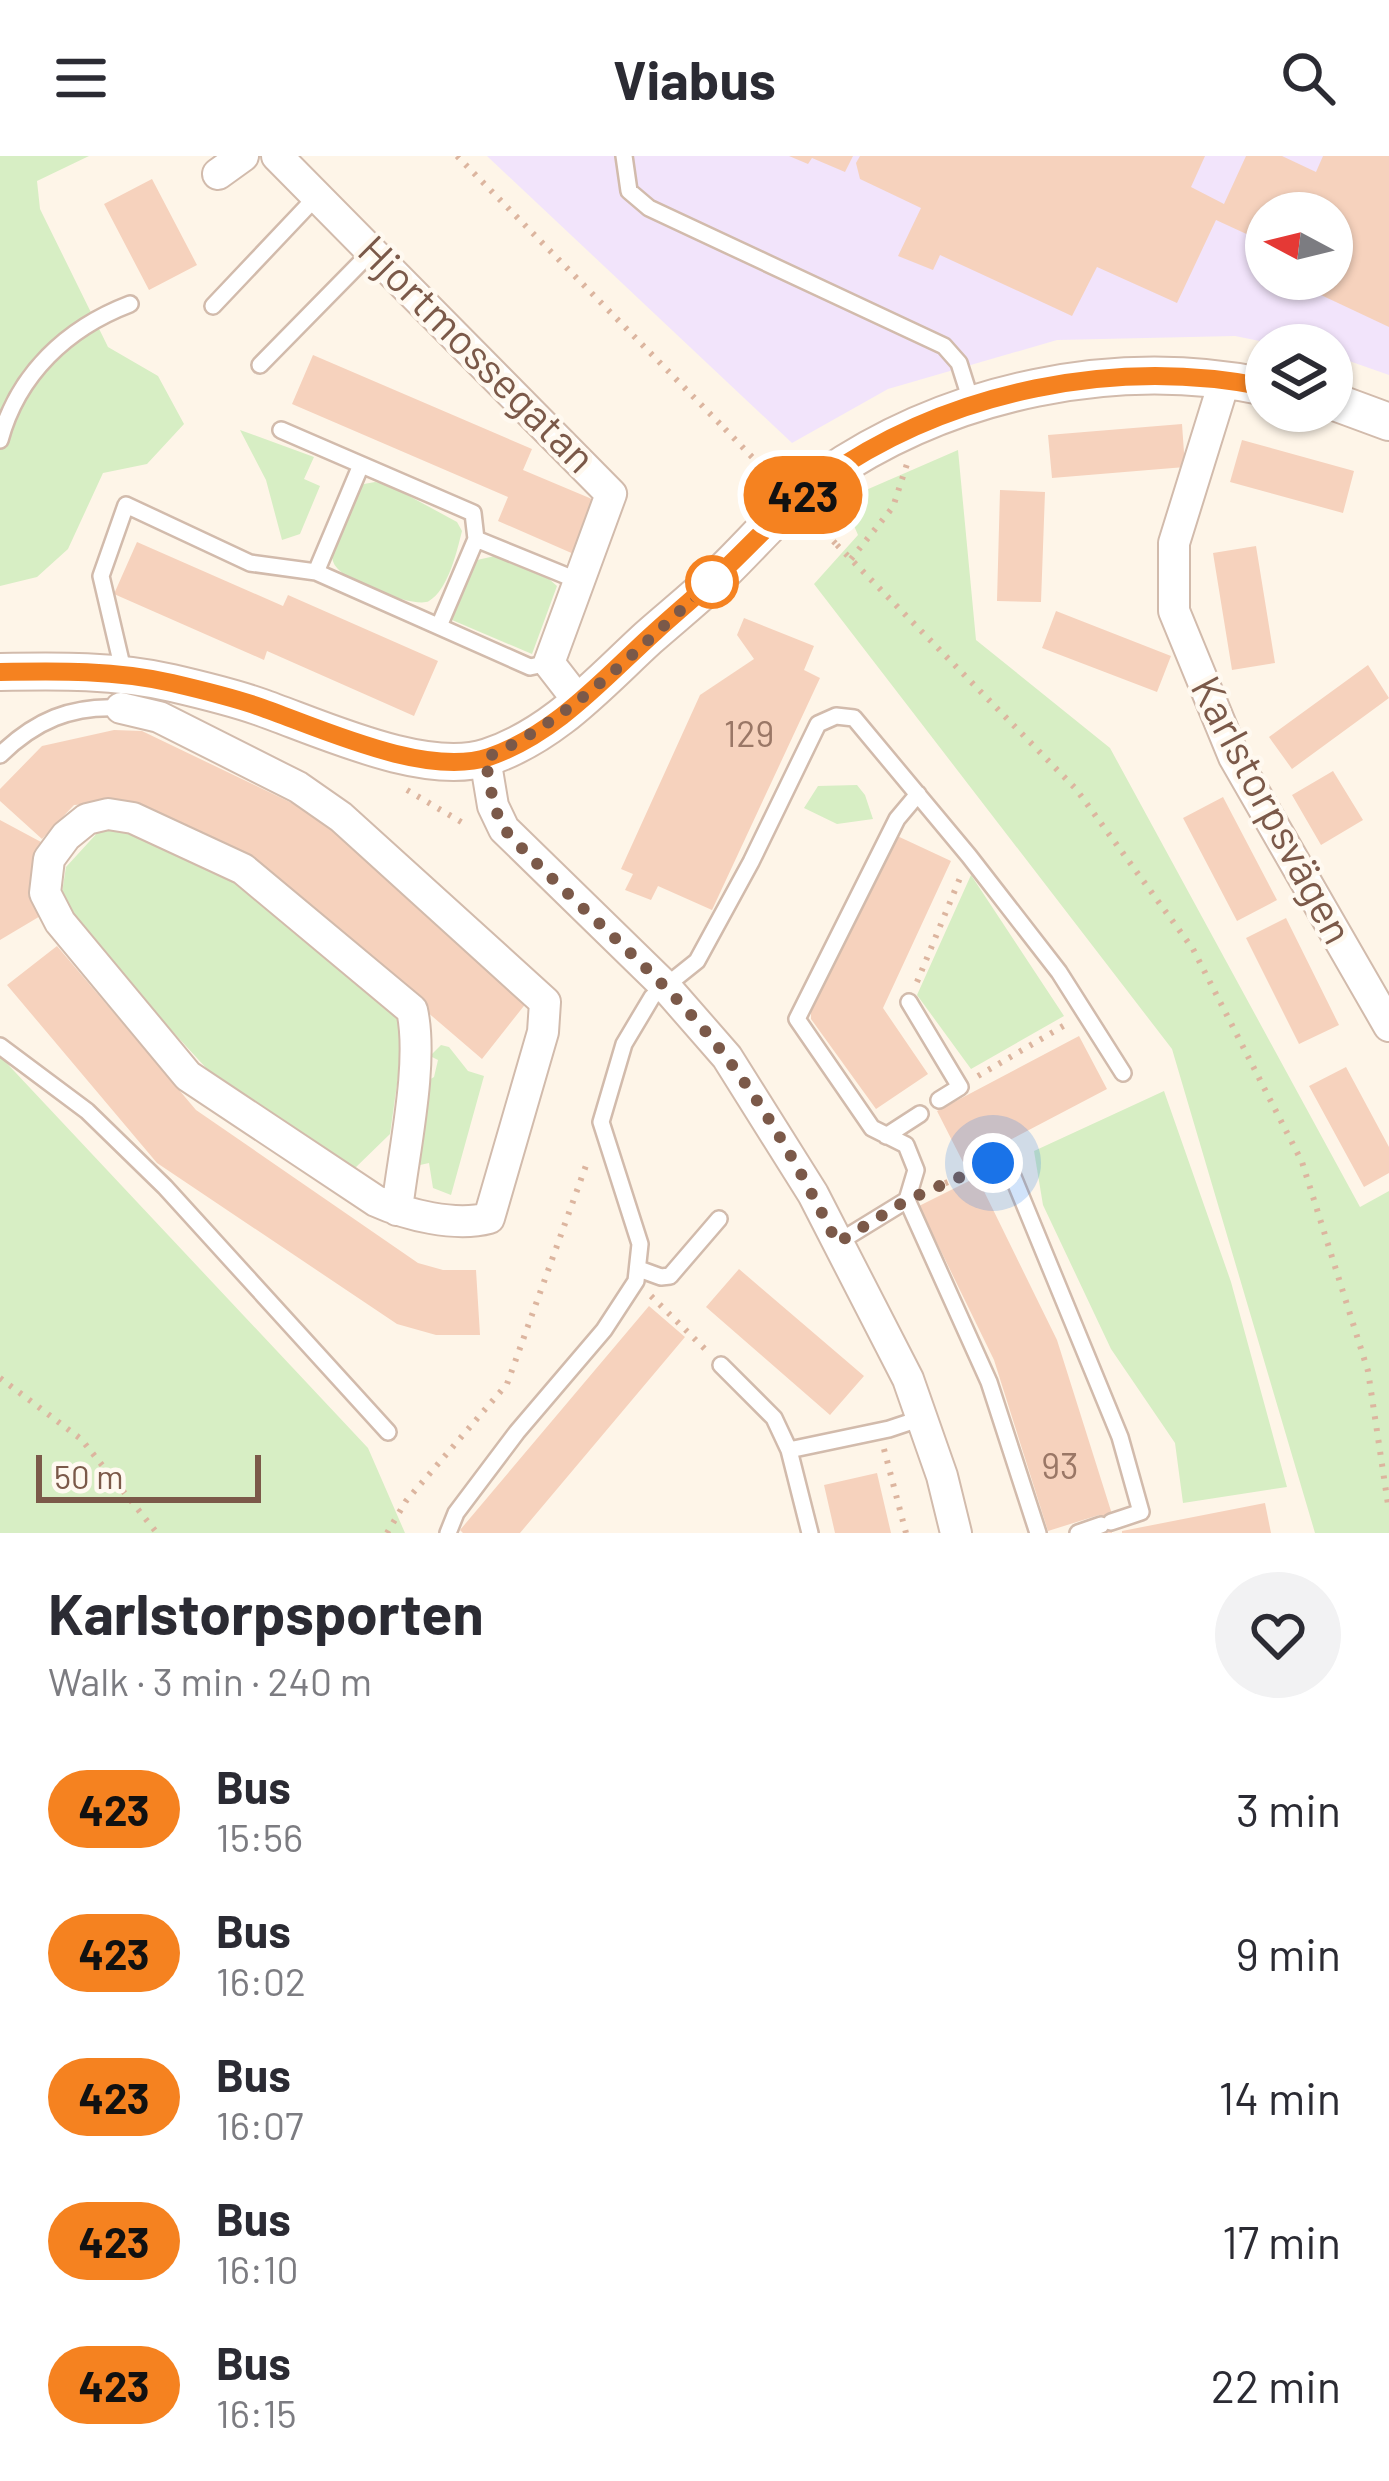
<!DOCTYPE html>
<html lang="en">
<head>
<meta charset="utf-8">
<style>
  :root { --surface:#fff; --page:#f2f2f3; --text:#2b2b33; --muted:#7c7c81 }
  body { margin:0; font-family:Barlow,sans-serif; background:var(--page); color:var(--text); height:100vh; display:flex; flex-direction:column; font-size:45px; white-space:nowrap }
  * { box-sizing:border-box; margin:0 }
  p { font-size:39px; color:var(--muted) }
  .icon { flex:none; width:66px; height:66px; fill:none; stroke:currentColor; stroke-width:2; stroke-linecap:round; stroke-linejoin:round }
  .map { position:relative; height:1377px; overflow:hidden }
  .panel { display:flex; flex-direction:column; background:var(--surface); flex:1 }
  .panel>* { flex:none }
  .badge { padding:0 24px; border-radius:39px; font-size:42px; line-height:78px }
  .needle { width:78px; rotate:277deg }
  .buttons { position:absolute; left:1245px; top:36px; display:grid; gap:24px }
  .buttons a { display:grid; place-items:center; width:108px; height:108px; border-radius:50%; background:var(--surface); box-shadow:0 3px 9px #0004; font-size:60px }
  .scale { position:absolute; left:36px; bottom:30px; width:225px; box-sizing:border-box; padding-left:12px; border:6px solid #7b5949; border-top:0; font-size:33px; line-height:42px; white-space:nowrap; color:#7b5949; -webkit-text-stroke:9px #fff9f0; paint-order:stroke }
  .you { position:absolute; width:60px; height:60px; margin:-30px; border:9px solid #fff; border-radius:50%; background:#1a73e8; box-shadow:0 0 0 18px #1a73e833 }
  .map>.badge { position:absolute; translate:-50% -50%; box-shadow:0 0 0 6px #fff }
  .round { display:grid; place-items:center; flex:none; width:126px; height:126px; border-radius:63px; background:var(--page) }
  .overview { display:flex; align-items:center; justify-content:space-between; height:204px; padding:0 48px }
  h1 { font-size:57px; font-weight:700; line-height:90px }
  ul { padding:0; list-style:none }
  li { display:flex; align-items:center; gap:36px; height:144px; padding:0 48px }
  li div { flex:1 }
  li b { display:block; font-size:45px }
  li em { font-style:normal }
  li .badge { min-width:132px; font-weight:700; text-align:center }
  header { display:flex; justify-content:space-between; align-items:center; height:156px; padding:0 48px; background:var(--surface); font-size:54px; font-weight:700 }
  .map>svg:first-child { display:block }
</style>
</head>
<body>
<header><svg class="icon" aria-label="menu" viewBox="0 0 24 24"><path d="M4 6h16M4 12h16M4 18h16"/></svg>Viabus<svg class="icon" aria-label="search" viewBox="0 0 24 24"><circle cx="10" cy="10" r="6"/><path d="M15 15l6 6"/></svg></header>
<div class="map">
<svg width="1389" height="1377" viewBox="0 0 1389 1377">
  <rect width="100%" height="100%" fill="#fef5e8"/>
  <path fill="#f2e4fb" fill-rule="evenodd" d="M487,0h902v219l-57,-20v-10h-52l-45,-9 -178,4 -169,49 -96,54zM1266,57h66v66h-66z"/>
  <path fill="#d7eec4" d="M0,0h89l-52,25 3,28 68,138 50,29 26,48 -37,40 -44,9 -35,76 -31,28 -37,9z
    M240,274l74,27 -10,22 16,7 -20,48 -18,6 -16,-60z
    M958,294l18,190 134,108 250,459 29,-16v342h-74l-143,-484 -358,-465 44,-49 -15,-35z
    M375,326l12,2 70,38 5,9c-5,20 -14,59 -33,70 -13,8 -79,-19 -89,-30 -7,-7 -6,-7 -9,-17l26,-63 7,-7z
    M495,400l54,23 8,7 -25,68 -80,-34 25,-60z
    M857,629l8,10 8,24 -36,5 -33,-16 14,-22z
    M115,667l121,59 170,138 -16,114 -37,36 -134,-88 -137,-149 -21,-34 5,-32 33,-36z
    M971,719l93,141 -93,53 -54,-74z
    M441,889l8,2 19,24 16,5 -33,119 -18,-7 -4,-25 -9,2 -4,-40 6,-41 12,-7 4,-17 -8,-4z
    M0,900l368,392 37,85h-405z
    M1164,935l67,191 56,205 -104,16 -8,-60 -64,-94 -68,-144 -9,-54z"/>
  <path fill="#f6d2bd" d="M789,0h64l-8,16 -33,-14 -4,6z
    M860,0h345l-14,31 33,17 22,-48h36l34,16 7,-16h66v171l-102,-48h45v-66h-66v30l-50,-23 -39,83 -80,-36 -25,49 -132,-61 -7,15 -35,-14 23,-48 -61,-29 -4,-16z
    M152,23l45,86 -48,25 -45,-86z
    M313,199l219,94 -9,21 76,32 -23,53 -78,-34 10,-24 -216,-93z
    M1182,268l3,43 -133,11 -4,-43z
    M1242,284l112,31 -11,42 -113,-31z
    M1000,334l45,2 -4,110 -44,-1z
    M137,386l146,64 5,-11 150,66 -24,55 -147,-65 -3,9 -150,-66z
    M1256,390l19,117 -43,7 -19,-117z
    M1056,455l115,45 -14,36 -115,-44z
    M744,462l70,28 -10,24 16,8 -108,232 -54,-24 -7,14 -26,-10 8,-16 -12,-5 79,-174 54,-36 -17,-24z
    M1368,509l21,33 -97,71 -23,-32z
    M114,574l28,1 156,75 28,19 201,177 -45,57 -197,-169 -176,-87 -35,2 -32,34 -42,-38v-12l42,-43z
    M1333,615l30,49 -42,25 -29,-50z
    M1223,641l54,103 -40,21 -54,-103z
    M0,664l41,22 -6,18 7,55 -42,25z
    M893,678l58,27 -68,147 45,66 -52,35 -65,-90v-15z
    M1286,762l53,107 -40,19 -53,-106z
    M57,790l139,164 222,153 25,7h33l4,65h-44l-39,-11 -240,-161 -150,-178z
    M1079,880l28,53 -143,75 -27,-53z
    M1346,911l43,80v26l-25,14 -55,-101z
    M977,1021l80,163 54,171 1,22h-10l-3,-18 -51,16 -54,-171 -75,-154z
    M739,1113l125,107 -34,39 -124,-108z
    M649,1150l36,31 -165,196h-57l-3,-3z
    M877,1317l14,60h-56l-11,-48z
    M1265,1347l6,30h-149v-2z"/>
  <g fill="none" stroke-linecap="round" stroke-linejoin="round">
    <defs>
      <path id="service" d="M624,0l5,35 20,17 295,138 15,17 13,41
        M213,150l105,-111
        M260,209l113,-115
        M281,274l192,83 3,26 103,42
        M0,284c18,-66 67,-112 130,-136
        M316,416l45,-107
        M439,470l37,-87
        M124,518l-23,-98 25,-71 124,58 66,9 214,95 19,-4
        M0,599c35,-34 71,-50 121,-47l1,-4
        M909,846l51,85 -21,13
        M0,890l87,65 78,76 223,245
        M886,980l34,-22
        M1009,1011l111,270 21,75 -30,10
        M907,1044l9,-30 -10,-25 -34,-17 -75,-109 100,-200 21,-25
        M837,1087l70,-43 82,182 49,151
        M639,1113l22,8 9,-1 49,-57
        M721,1209l53,53 15,32 21,83
        M789,1294l100,-21 33,-11
        M448,1377l8,-20 61,-81 87,-102 32,-49 4,-37 -39,-122 23,-78 28,-47 45,-36 54,-99 67,-138 18,-8 18,2 115,138 90,116 64,101
        M1078,1377l23,-8"/>
      <path id="minor" d="M277,0l334,338 -62,169 31,40
        M218,18l25,-18
        M1225,223l-51,164v68l60,146 155,269
        M121,552l38,9 139,70 43,30 204,185 -2,30 -54,186c-34,9 -82,-3 -113,-17l-188,-125 -128,-154 -15,-29 4,-34 17,-23 21,-17 21,-5 25,4 110,51 169,141c12,53 -9,145 -15,200
        M485,602l8,48 11,23 161,157 62,71 86,137 95,185 34,97 14,57"/>
      <path id="tertiary" d="M1332,245l57,21
        M0,516c58,-1 116,-2 172,11 30,7 60,14 88,24 60,21 166,71 228,50 66,-22 111,-74 160,-119 25,-22 51,-43 75,-66 33,-32 62,-68 100,-94 127,-88 293,-122 443,-91"/>
    </defs>
    <use href="#service" stroke="#d2bbac" stroke-width="20"/>
    <use href="#minor" stroke="#d2bbac" stroke-width="34"/>
    <use href="#tertiary" stroke="#d2bbac" stroke-width="40"/>
    <path stroke="#dcb59f" stroke-width="6" stroke-dasharray="3 9" stroke-linecap="butt" d="M457,0l268,273
      M837,389l239,244 117,160 109,213 66,209 21,140
      M851,403l42,-52 14,-43
      M407,634l61,36
      M917,826l43,-104
      M978,920l87,-51
      M934,1032l54,-23
      M651,1140l55,54
      M0,1222l81,61 76,94
      M884,1293l22,84
      M387,1377l19,-32 101,-117 81,-224"/>
    <use href="#service" stroke="#fff" stroke-width="15"/>
    <use href="#minor" stroke="#fff" stroke-width="30"/>
    <use href="#tertiary" stroke="#fff" stroke-width="36"/>
    <path stroke="#dcb59f" stroke-width="6" stroke-dasharray="3 9" stroke-linecap="butt" d="M725,273l112,116"/>
  </g>
  <g fill="none" stroke-linecap="round" stroke-linejoin="round">
    <defs>
      <path id="line" d="M0,516c58,-1 116,-2 172,11 30,7 60,14 88,24 60,21 166,71 229,50 67,-23 115,-79 166,-125 22,-20 46,-40 68,-61 33,-31 63,-66 100,-92 126,-89 293,-122 443,-92"/>
    </defs>
    <use href="#line" stroke="#fff" stroke-width="27"/>
    <use href="#line" stroke="#f58220" stroke-width="18"/>
    <path stroke="#7b5949" stroke-width="12" stroke-dasharray="0 21.6" d="M712,426c-73,64 -137,136 -227,176l9,48 10,23c60,66 130,122 190,189 58,65 104,146 143,225l70,-43 86,-37"/>
  </g>
  <circle fill="#fff" stroke="#f58220" stroke-width="6" cx="712" cy="426" r="24"/>
  <g text-anchor="middle" stroke-width="9" stroke-linejoin="round" paint-order="stroke">
    <g font-size="36" fill="#9a7766">
      <text x="749" y="591">129</text>
      <text x="1060" y="1323">93</text>
    </g>
    <g font-size="42" fill="#7b5949" stroke="#fff9f0">
      <text transform="translate(477 198) rotate(45)" y="15">Hjortmossegatan</text>
      <text transform="translate(1272 654) rotate(62)" y="15">Karlstorpsvägen</text>
    </g>
  </g>
</svg>
<div class="buttons">
<a><svg class="needle" viewBox="-14 -14 28 28"><path d="M0-13l5 13h-10z" fill="#e53935"/><path d="M0 13l5-13h-10z" fill="#7c7c81"/></svg></a>
<a><svg class="icon" aria-label="layers" viewBox="0 0 24 24"><path d="M12 4l9 5-9 5-9-5zM3 14l9 5 9-5"/></svg></a>
</div>
<div class="scale">50 m</div>
<div class="you" style="left:993px;top:1007px"></div>
<b class="badge" style="left:803px;top:339px;background:#f58220;color:#111">423</b>
</div>
<section class="panel">
<div class="overview"><div><h1>Karlstorpsporten</h1><p>Walk · 3 min · 240 m</p></div><a class="round"><svg class="icon" aria-label="heart" viewBox="0 0 24 24"><path d="M12 20l-8-8c-3-5 5-10 8-4 3-6 11-1 8 4z"/></svg></a></div>
<ul>
<li><span class="badge" style="background:#f58220;color:#111">423</span><div><b>Bus</b><p>15:56</p></div><em>3 min</em></li>
<li><span class="badge" style="background:#f58220;color:#111">423</span><div><b>Bus</b><p>16:02</p></div><em>9 min</em></li>
<li><span class="badge" style="background:#f58220;color:#111">423</span><div><b>Bus</b><p>16:07</p></div><em>14 min</em></li>
<li><span class="badge" style="background:#f58220;color:#111">423</span><div><b>Bus</b><p>16:10</p></div><em>17 min</em></li>
<li><span class="badge" style="background:#f58220;color:#111">423</span><div><b>Bus</b><p>16:15</p></div><em>22 min</em></li>
</ul>
</section>
</body>
</html>
